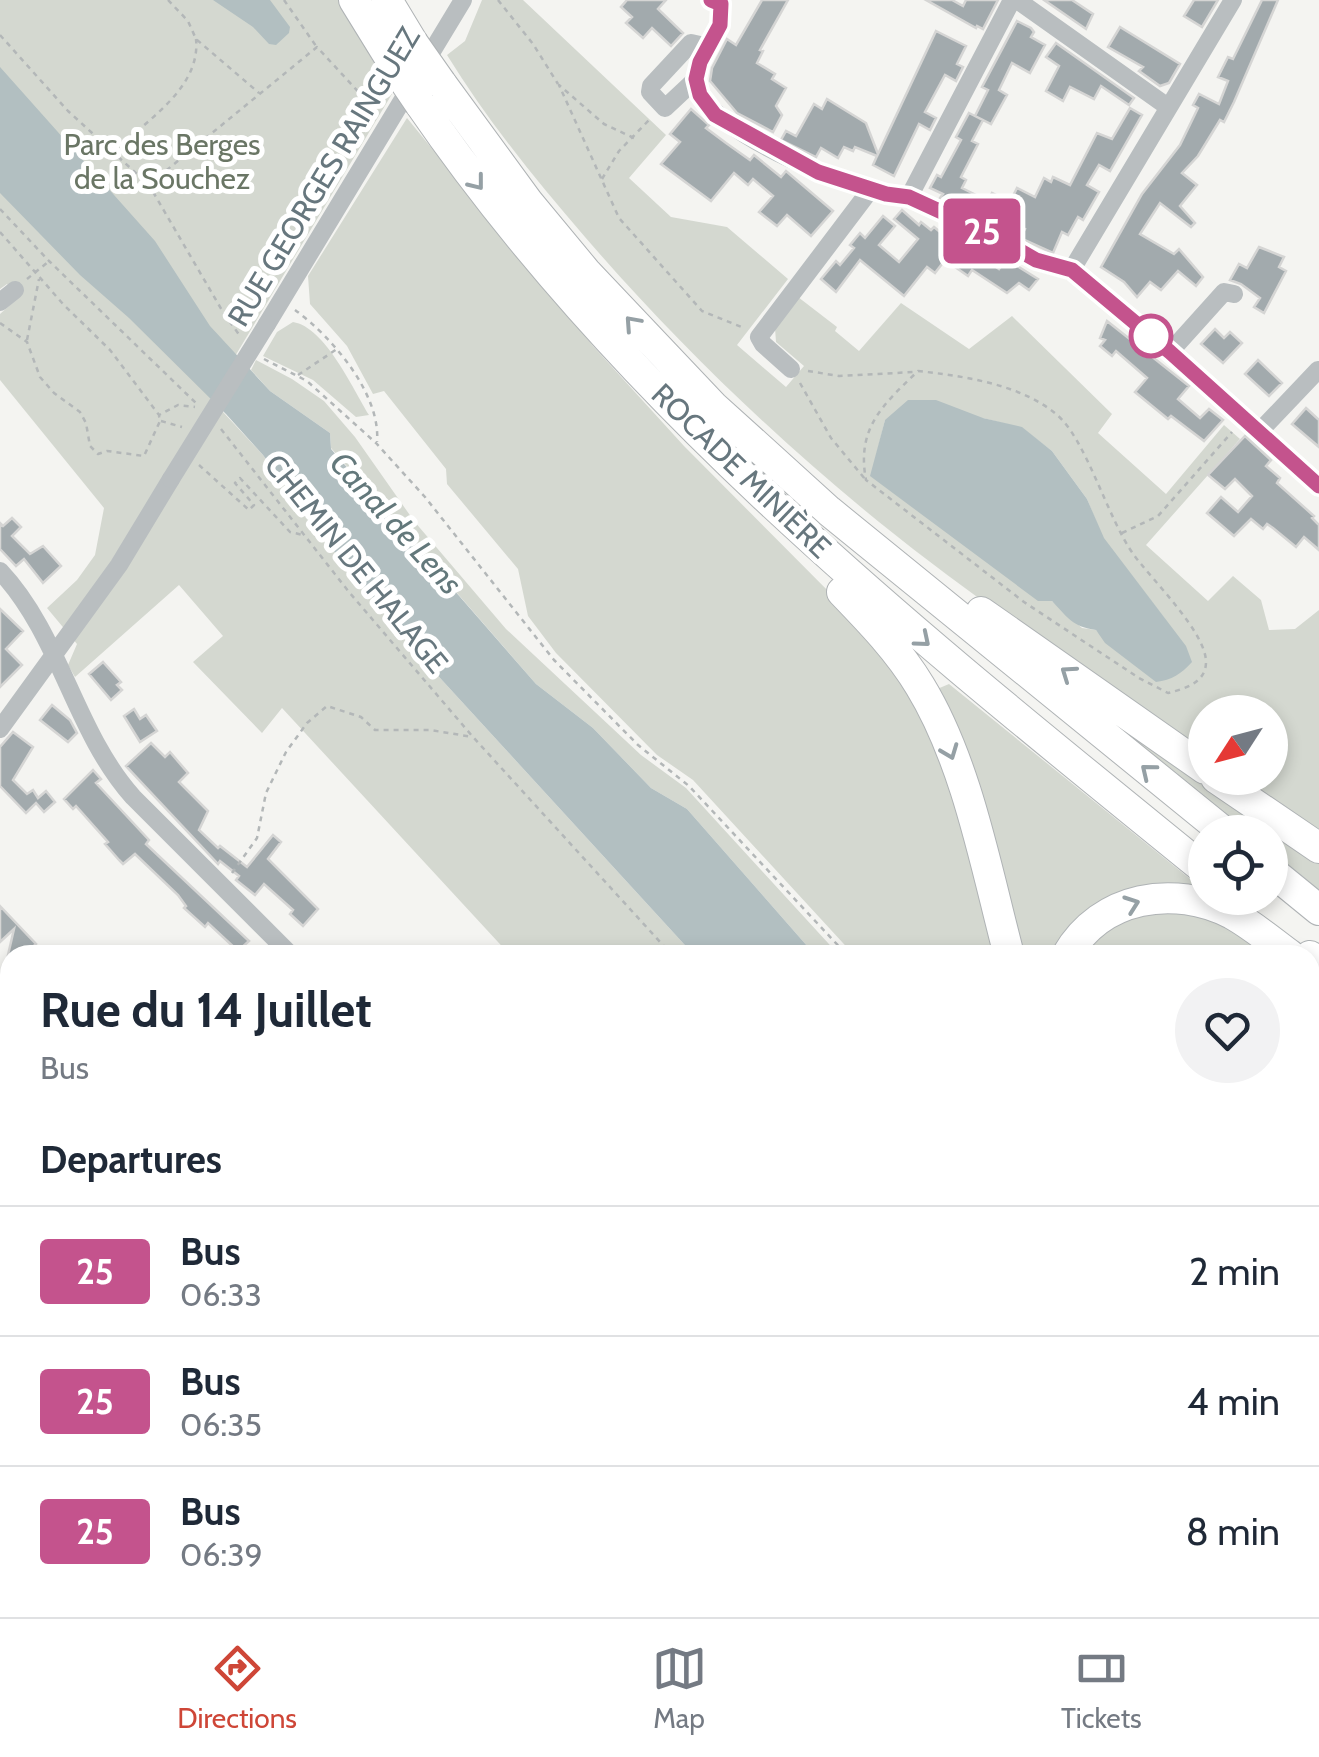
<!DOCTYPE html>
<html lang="en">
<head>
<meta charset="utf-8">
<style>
  :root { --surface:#fff; --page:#f2f2f3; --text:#1f2937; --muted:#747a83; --line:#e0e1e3; --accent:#ce4637 }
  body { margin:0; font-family:Cabin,sans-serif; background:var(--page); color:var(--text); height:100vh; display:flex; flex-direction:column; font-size:38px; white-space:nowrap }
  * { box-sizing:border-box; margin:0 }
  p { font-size:32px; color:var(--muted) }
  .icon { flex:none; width:55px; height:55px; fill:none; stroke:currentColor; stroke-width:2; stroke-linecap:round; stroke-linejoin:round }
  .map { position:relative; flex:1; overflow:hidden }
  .details { position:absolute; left:0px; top:945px; width:1320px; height:672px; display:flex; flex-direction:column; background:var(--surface); border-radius:30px 30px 0 0; box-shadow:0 5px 15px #0003 }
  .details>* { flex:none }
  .badge { padding:0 20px; border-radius:8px; font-size:35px; line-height:65px }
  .needle { width:65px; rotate:234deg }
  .buttons { position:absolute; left:1188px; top:695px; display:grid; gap:20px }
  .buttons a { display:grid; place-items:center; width:100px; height:100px; border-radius:50%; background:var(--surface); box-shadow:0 5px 15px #0003; font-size:50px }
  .map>.badge { position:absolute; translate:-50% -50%; box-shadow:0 0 0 5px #fff }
  h2 { padding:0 40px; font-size:38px; line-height:90px }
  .round { display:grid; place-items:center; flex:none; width:105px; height:105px; border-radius:52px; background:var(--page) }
  .summary { display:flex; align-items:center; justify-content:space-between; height:170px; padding:0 40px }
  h1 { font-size:48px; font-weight:700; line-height:75px }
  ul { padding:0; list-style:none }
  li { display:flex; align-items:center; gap:30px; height:130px; padding:0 40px; border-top:2px solid var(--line) }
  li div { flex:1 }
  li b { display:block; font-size:38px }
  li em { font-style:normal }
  li .badge { min-width:110px; font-weight:700; text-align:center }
  .dock { display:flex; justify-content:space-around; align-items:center; height:140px; border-top:2px solid var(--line); background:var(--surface); font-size:28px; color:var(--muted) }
  .dock a { display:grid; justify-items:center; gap:5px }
  .dock .current { color:var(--accent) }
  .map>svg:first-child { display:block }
</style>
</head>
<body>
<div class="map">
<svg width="1319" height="1617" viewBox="0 0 1319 1617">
  <rect width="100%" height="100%" fill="#f4f4f1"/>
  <path fill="#e5e5e4" d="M153,1608h215l-8,9h-199z"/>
  <path fill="#d4d8d0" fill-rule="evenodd" d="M0,0h338l54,94 -182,304 53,57 70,95 97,117 264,288h-184l-228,-247 -20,25 -69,-71 30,-26 -44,-51 -104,92 -7,-12 9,-21 -30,-36 30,-28 18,-25 9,-47 -104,-128v-66l19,-17 -12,-13 -7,5z
    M482,0h41l143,135 -37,43 42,39 56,10 61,52 -51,66 49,42 18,-21 -28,-24 -1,-14 23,-31 39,30 -2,4 24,20 42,-48 68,46 43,-33 100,98 -14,19 68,61 58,-69 16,14 -94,106 62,56 25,-25 28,24 8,30 26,-1 24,-19v229l-87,-61h38v-66h-65v46c-109,-78 -222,-152 -326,-236 -107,-87 -205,-182 -294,-285 -50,-58 -98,-117 -138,-182l18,-14zM983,418l39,10 30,23 35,48 16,39 62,81 -51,29 -18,-18 -14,-2 -30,-27 -181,-125 14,-56z
    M407,118l186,228 91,100 164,165 47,57 42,75 61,212h-144l-161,-175 -36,-25 -101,-102 -28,-37 -10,-47 -71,-85 -1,-15 -62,-78 -11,3 -26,-48 -37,-42 -2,-28z
    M293,322c32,5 60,67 76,93l-13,2 -43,-37 -50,-24 14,-24z
    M256,360l36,19 32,22 31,36 59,84 92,108 135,126 45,33 153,167h-24l-128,-146 -36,-21 -58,-60 -57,-44 -205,-236 -1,-15 -60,-42 -19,-21z
    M1051,676l268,180v36l-49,-39v-21h-25z
    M949,684l256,207 -23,-2 -122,66h-46l-84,-263z
    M1145,910l56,2 69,43h-190l20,-21z
    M1319,1070v394l-9,-11v-372z
    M0,1423l10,12v173h78l-10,9h-78z
    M957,1608h45l3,2 3,-2h289l9,9h-359z"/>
  <path fill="#b2bfc1" d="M213,0h57l20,27 -1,6 -13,12 -7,-1 -16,-17z
    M0,67l155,174 55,85 60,65 60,42 1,16 205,235 57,44 58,60 36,21 128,146h-121l-264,-288 -97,-117 -70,-95 -37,-41 -97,-96 -49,-43 -80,-82z
    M908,400h28l47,18 39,9 30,24 35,48 17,39 82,108 6,16c-11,12 -20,18 -36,20l-51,-39 -9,-13c-23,-3 -29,-13 -44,-29h-14l-168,-125 15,-56z"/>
  <path fill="#a2aaad" stroke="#d5d5d4" stroke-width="2.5" d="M627,0h39l-8,9 25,24 -12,13 -19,-18 -9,10 -17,-15 6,-6 -11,-10z
    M762,0h26l-28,50 3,1 -6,12 18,11 -3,5 14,9 -10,18 6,9 -9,17 -36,-19 -27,-32 2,-13 15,-29 9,6z
    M926,0h26l11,6 3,-6h32l-15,29 -6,-3 -1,2z
    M1044,0h28l21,14 -7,15z
    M1194,0h24l-16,27 -18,-11z
    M1262,0h16l-44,102 -10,20 -4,-2 -22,36 -16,17 15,12 -17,21 15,17 -4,4 -31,-24 -20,31 34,20 5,-5 24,28 -7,9 -18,-15 -17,19 -11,-8 -13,15 -13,-15 -23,-15 41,-73 38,-49 18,-37 -5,-3 6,-11 20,10 9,-23 -10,-4 10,-20 5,2z
    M1017,21l14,7 3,4 -3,5 14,8 -15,28 -18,-10 -13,27 8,5 -16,29 -16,-8 13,-26 -6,-3z
    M1120,27l60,37 -11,19 -9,3 -21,-15 4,-4 -35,-20z
    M936,31l30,15 -9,18 6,3 -7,14 -11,-6 -20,37 11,6 -6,12 -11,-6 -25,52 -21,-11 4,-9 -22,-9 -2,4 -9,-4 -6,11 -17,-10 -5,9 -35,-17 5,-9 10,5 18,-32 8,5 5,-10 39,24 12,31z
    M1056,43l78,55 -5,7 -28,-19 -7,13 -24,-12 -7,14 -17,-10 13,-25 -13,-9z
    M1130,108l12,7 -32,56 -11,-6 -12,20 12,7 -16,28 -5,-3 -10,18 -6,-3 -9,21 -33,-15 5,-9 -41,-21 8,-15 18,9 7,-14 18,9 9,-19 7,4 2,-5 17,8 27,-52 15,6z
    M691,109l18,16 -3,3 20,15 24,17 4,-5 27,22 5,-6 47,40 -22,25 -24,-21 -10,11 -18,-14 14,-16 -20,-17 -5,6 -14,-12 -23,28 -50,-37 19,-22 -10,-8z
    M969,113l14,7 -11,21 6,3 -17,33 5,3 -4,8 26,13 -8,14 -25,-14 -2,4 -13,-7 3,-4 -13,-6 7,-13 4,2 20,-37 -5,-3z
    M902,210l17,15 2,-3 10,8 3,-3 23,19 3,-4 39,27 7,-10 32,20 -9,11 -10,-7 -12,10 -35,-23 -4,6 -23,-16 -10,13 -8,-6 -23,29 -44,-36 -24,32 -15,-13 15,-18 4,4 14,-17 -4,-3 10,-12 5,5 18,-22 12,10 -16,19 20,17 19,-23 -24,-20z
    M1259,247l25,10 -5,10 7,4 -22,42 -10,-6 6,-9 -19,-14 -11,-4 9,-16 8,4z
    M1107,321l82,65 -11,13 22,19 9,-9 14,11 -19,21 -33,-25 -3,3 -33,-27 12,-14 -31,-27 -4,5 -12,-10 5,-6 -5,-2z
    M1215,329l9,9 6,-6 12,11 -19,20 -22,-19z
    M1258,360l24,23 -13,13 -24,-22z
    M1306,408l13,12v27l-27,-23z
    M1245,436l26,24 -5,6 14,12 -3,5 37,33 -2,2 7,7v25l-15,-13 -8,10 -23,-19 -6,-4 -4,5 -12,-10 -17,17 -27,-23 14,-16 17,15 14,-16 -17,-17 -10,10 -17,-14z
    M12,518l9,9 -9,9 18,18 13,-8 18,20 -18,17 -19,-24 -8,7 -16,-17v-26l3,3z
    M0,609l23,22 -17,18 16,16 -22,22z
    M103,662l18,20 -4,3 5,5 -11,10 -22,-26z
    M52,705l18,15 7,13 -9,9 -28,-22z
    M134,709l6,10 6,-4 11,16 -17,11 -16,-26z
    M13,732l20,15 -20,33 14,14 6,-4 5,8 8,-7 9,11 -11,10 -8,-9 -10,10 -26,-27v-39z
    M151,743l14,14 5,-5 18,21 -9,9 29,29 -9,19 19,18 2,-2 27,21 26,-32 8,7 -13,17 50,50 -15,17 -13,-12 3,-4 -29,-26 -9,11 -19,-15 3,-4 -19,-15 -2,3 -92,-98z
    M93,770l8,9 -5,4 53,57 -3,4 103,97 -11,10 -30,-28 -3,4 -21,-19 2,-2 -8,-11 -43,-41 -12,10 -4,-4 -14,-16 3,-2 -32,-36 -3,3 -9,-10z
    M0,906l36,38 -12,11h-16l6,-26 -14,13z"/>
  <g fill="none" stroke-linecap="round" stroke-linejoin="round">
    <defs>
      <path id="highway" d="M354,0l45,73
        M387,0l26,43
        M441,83l87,119 58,70 127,134 116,105 395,321
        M420,104c209,305 501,535 785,766
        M842,592c28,29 57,59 78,94 47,77 66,182 89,269
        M981,612l224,157
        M1216,778l103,70
        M1270,870l49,40
        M1067,955c34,-59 107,-71 165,-41 20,11 39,27 58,41
        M1310,956l9,7
        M1310,1046l9,-12"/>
    </defs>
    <use href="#highway" stroke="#afb3b5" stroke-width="32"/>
    <path stroke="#b3b7b8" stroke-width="2.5" stroke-dasharray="5 5" stroke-linecap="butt" d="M168,0l20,21 8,18 63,54
      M284,0l32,46
      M498,0l35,44 25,40
      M0,35l68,76 81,74 74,127 17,24
      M634,138l-30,-14 -45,-39 60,133 83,93 42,17
      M114,151c32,-30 87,-63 82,-112
      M602,179l17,-28 31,-32
      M151,183l166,-136 59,64
      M0,209l49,52 149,144
      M0,232l63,72 47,46 49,65 19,-10 17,2
      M27,279l21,-17
      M295,310c37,27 86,84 82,132
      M0,323l27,19 13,35 14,16 26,19 6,11 4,23 8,8 9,-3 37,5 16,-35 -1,-5
      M27,340l12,-61
      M264,359l43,22 69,62 49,54 129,163 84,85 51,41 158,169
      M808,371l31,5 75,-4
      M918,371c45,5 102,13 138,43 30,24 52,106 78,141 18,25 72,77 72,107 0,21 -22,27 -38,31l-29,-15 -115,-76 -158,-122c-10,-53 18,-76 52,-109z
      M298,375l39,-26
      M800,383l31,55 34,41
      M161,421l21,6
      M221,429l128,163 124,145 199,218
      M199,465l50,45 5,-5 -19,-22 5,-5 50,54 13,3
      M1122,533l36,-17 74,-84
      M232,873l25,-35 9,-45 20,-41 21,-29 20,-17 34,11 14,13h55l43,7
      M1310,1383l9,-20
      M0,1453l10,-9
      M1310,1470l9,11
      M991,1608l9,9
      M1216,1608l2,9
      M1284,1608l9,9
      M115,1617l5,-9"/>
    <path stroke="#b9bec0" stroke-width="18" d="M1017,0l151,107
      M721,5c5,31 -28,49 -24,79 6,47 168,113 212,113l133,66 29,8 99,81 149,134
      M696,79l-31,29 -15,-16 1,-6 40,-43 18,4
      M909,197l103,-197
      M1071,271l162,-271
      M0,302l15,-12
      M267,324l196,-324
      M1170,352l54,-60 10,2
      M791,369l-28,-25 -4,-7 112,-148
      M1259,432l59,-62
      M0,571c61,65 74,160 133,226l158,158
      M0,729l119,-164 52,-86
      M0,1037l10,9
      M0,1152l10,-12
      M0,1242l10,-12
      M460,1608l4,9
      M860,1617l12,-9"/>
    <use href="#highway" stroke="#fff" stroke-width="30"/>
    <defs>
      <path id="highway-bridge" d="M413,43l28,40
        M399,73l21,31"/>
    </defs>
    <use href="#highway-bridge" stroke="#afb3b5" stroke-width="32" stroke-linecap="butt"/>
    <path stroke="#b9bec0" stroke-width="18" d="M171,479l96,-155"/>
    <use href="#highway-bridge" stroke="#fff" stroke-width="30"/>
  </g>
  <defs><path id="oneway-chevron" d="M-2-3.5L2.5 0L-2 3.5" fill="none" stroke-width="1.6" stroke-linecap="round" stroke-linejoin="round" transform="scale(2.5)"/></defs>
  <g stroke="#95a0a5">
    <use href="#oneway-chevron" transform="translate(477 183) rotate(52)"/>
    <use href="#oneway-chevron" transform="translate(632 323) rotate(-132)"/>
    <use href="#oneway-chevron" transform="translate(923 640) rotate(40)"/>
    <use href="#oneway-chevron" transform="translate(1068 673) rotate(-145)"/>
    <use href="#oneway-chevron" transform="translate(950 752) rotate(69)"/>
    <use href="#oneway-chevron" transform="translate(1148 771) rotate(-141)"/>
    <use href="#oneway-chevron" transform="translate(1132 904) rotate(-20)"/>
  </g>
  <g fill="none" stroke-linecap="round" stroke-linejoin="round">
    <defs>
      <path id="line" d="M711,0l10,4 -1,21 -20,37 -4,17 4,16 15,20 103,57 68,22 23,3 87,40 40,23 36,10 98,82 149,134"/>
    </defs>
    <use href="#line" stroke="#fff" stroke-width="22"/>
    <use href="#line" stroke="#c4538d" stroke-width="15"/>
  </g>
  <circle fill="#fff" stroke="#c4538d" stroke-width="5" cx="1151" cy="336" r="20"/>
  <g text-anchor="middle" stroke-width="10" stroke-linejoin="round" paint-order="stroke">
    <g font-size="30" fill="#6a7665" stroke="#fff">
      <text x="162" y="155">Parc des Berges<tspan x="162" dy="34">de la Souchez</tspan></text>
    </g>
    <g font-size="30" fill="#67777e" stroke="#fff">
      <text transform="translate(324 177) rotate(-59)" y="10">RUE GEORGES RAINGUEZ</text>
      <text transform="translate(741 471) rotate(44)" y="10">ROCADE MINIÈRE</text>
      <text transform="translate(356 564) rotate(51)" y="10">CHEMIN DE HALAGE</text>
    </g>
    <g font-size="32" font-style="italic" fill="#63787b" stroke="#fff">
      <text transform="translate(396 523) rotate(48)" y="11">Canal de Lens</text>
    </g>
  </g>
</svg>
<div class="buttons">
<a><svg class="needle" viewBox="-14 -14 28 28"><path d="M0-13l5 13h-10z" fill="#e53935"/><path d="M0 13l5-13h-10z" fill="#747a83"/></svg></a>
<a><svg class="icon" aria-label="locate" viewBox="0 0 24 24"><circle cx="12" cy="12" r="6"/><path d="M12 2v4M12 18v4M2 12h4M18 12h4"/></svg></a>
</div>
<b class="badge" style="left:982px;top:231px;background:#c4538d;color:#fff">25</b>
<section class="details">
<div class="summary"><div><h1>Rue du 14 Juillet</h1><p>Bus</p></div><a class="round"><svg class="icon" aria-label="heart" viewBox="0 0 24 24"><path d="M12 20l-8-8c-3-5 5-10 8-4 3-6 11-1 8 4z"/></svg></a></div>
<h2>Departures</h2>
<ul>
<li><span class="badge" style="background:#c4538d;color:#fff">25</span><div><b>Bus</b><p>06:33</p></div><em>2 min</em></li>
<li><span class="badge" style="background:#c4538d;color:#fff">25</span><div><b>Bus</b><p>06:35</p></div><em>4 min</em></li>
<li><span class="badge" style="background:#c4538d;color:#fff">25</span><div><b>Bus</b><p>06:39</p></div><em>8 min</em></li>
</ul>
</section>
</div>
<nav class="dock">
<a class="current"><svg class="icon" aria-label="directions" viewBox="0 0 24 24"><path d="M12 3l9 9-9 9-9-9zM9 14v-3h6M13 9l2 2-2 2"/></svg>Directions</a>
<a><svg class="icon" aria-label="map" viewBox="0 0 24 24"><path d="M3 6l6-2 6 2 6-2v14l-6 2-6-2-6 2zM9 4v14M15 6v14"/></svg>Map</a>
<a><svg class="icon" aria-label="tickets" viewBox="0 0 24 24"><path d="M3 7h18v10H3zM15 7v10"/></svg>Tickets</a>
</nav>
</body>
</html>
